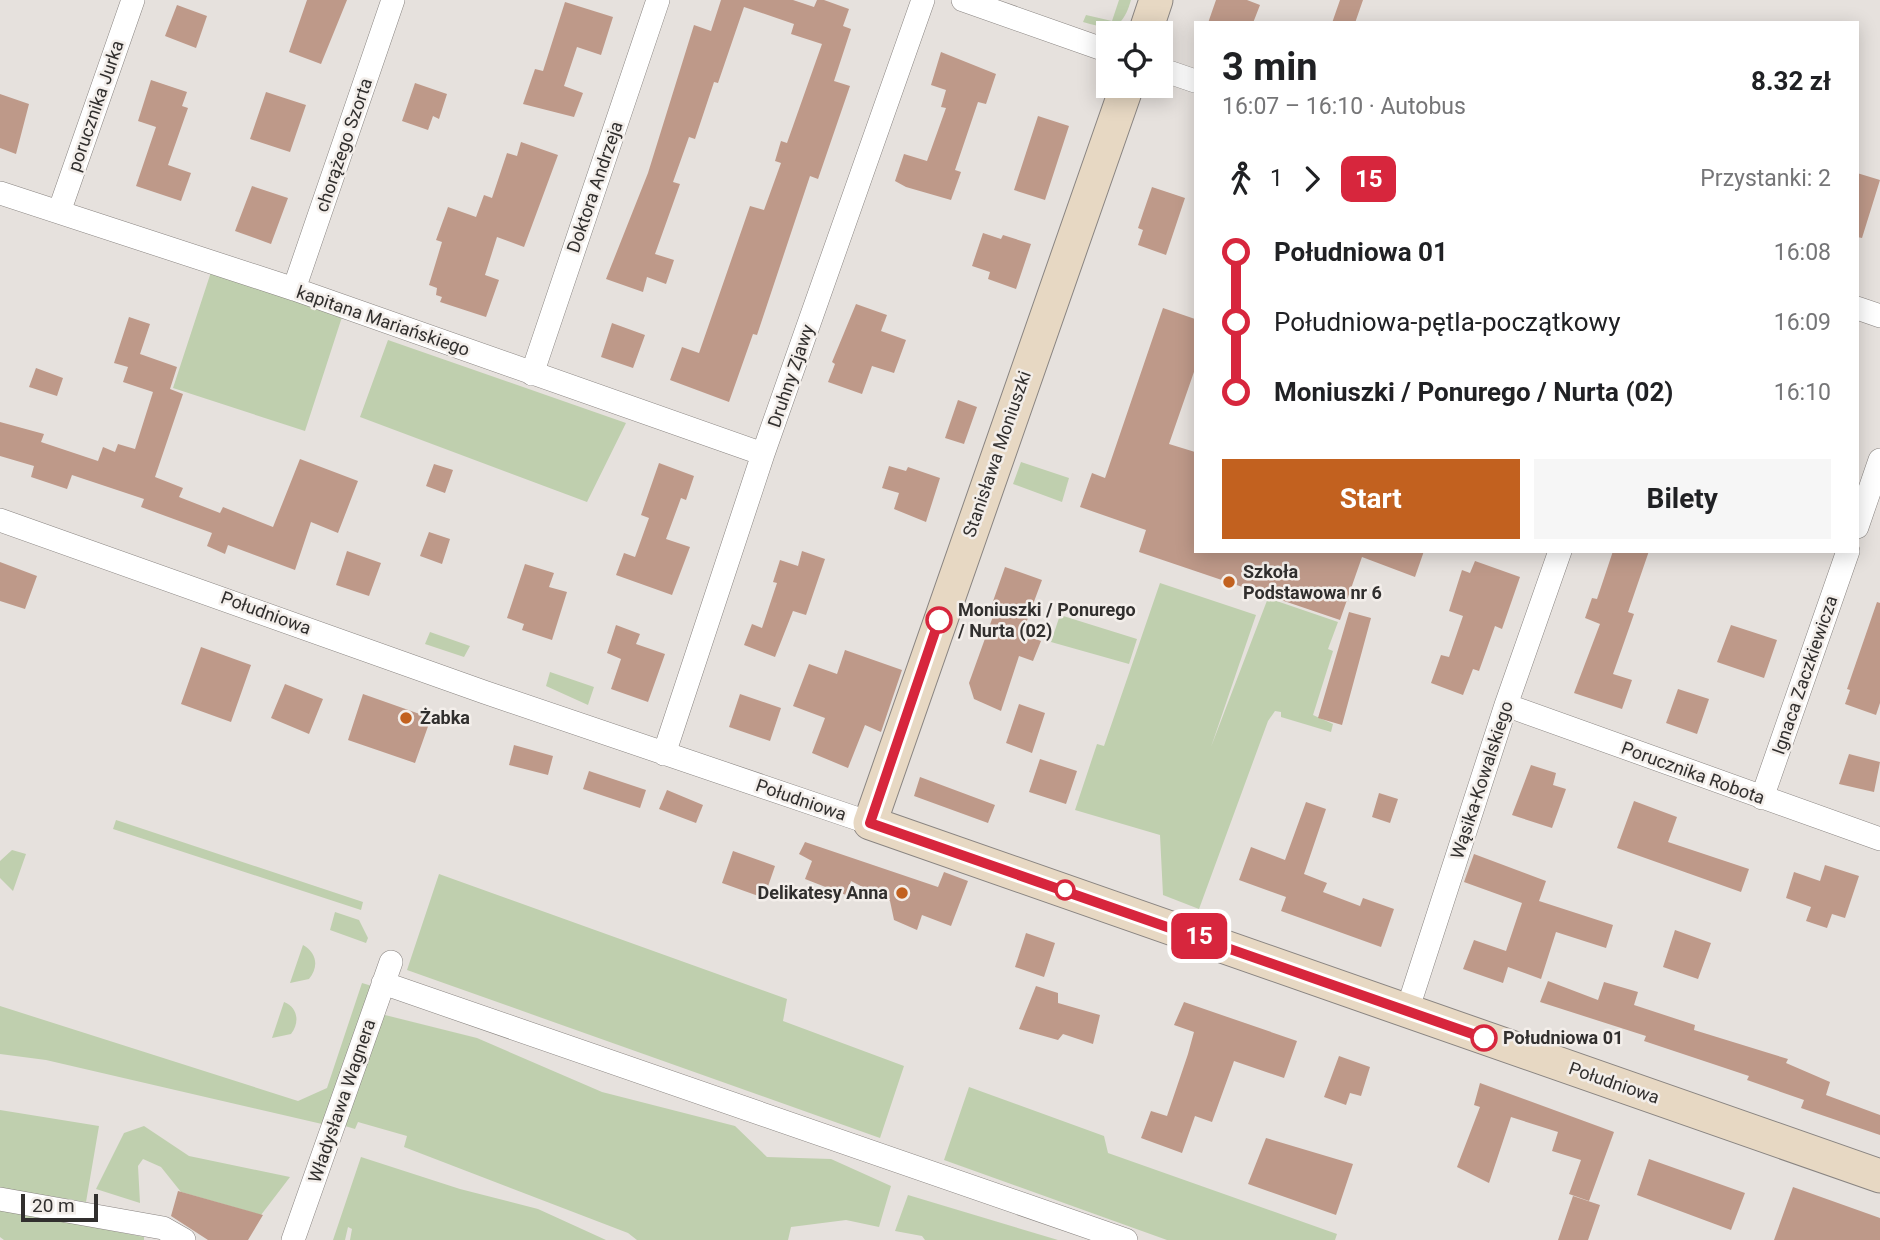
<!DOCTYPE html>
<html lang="pl">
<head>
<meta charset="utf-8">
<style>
  :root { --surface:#fff; --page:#f6f6f6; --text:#202124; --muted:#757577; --accent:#c2611f }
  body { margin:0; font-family:Roboto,sans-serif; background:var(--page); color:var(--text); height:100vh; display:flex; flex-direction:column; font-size:26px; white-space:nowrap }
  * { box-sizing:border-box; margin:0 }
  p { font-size:23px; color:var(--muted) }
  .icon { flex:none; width:38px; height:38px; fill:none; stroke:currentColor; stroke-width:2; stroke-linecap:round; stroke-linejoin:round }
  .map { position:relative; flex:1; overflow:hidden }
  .side { position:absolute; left:1194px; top:21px; width:665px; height:532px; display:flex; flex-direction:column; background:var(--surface); border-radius:0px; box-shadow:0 4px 18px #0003 }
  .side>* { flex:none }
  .badge { padding:0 14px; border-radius:10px; font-size:24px; line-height:46px }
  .buttons { position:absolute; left:1096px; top:21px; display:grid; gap:14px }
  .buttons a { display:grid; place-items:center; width:77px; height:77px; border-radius:0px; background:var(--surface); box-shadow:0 4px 18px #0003; font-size:35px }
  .scale { position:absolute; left:21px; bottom:18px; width:77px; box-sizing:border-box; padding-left:7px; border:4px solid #312f2e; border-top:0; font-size:19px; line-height:24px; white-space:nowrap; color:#312f2e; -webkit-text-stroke:5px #f3eeea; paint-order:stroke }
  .map>.badge { position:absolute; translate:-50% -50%; box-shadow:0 0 0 4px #fff }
  .legs { display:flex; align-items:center; gap:10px; height:77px; padding:0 28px; font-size:23px }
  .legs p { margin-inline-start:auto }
  .overview { display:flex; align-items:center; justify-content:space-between; height:119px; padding:0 28px }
  h1 { font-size:38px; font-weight:700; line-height:52px }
  .action { display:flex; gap:14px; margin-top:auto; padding:14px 28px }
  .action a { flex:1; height:80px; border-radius:0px; background:var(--accent); color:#fff; font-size:28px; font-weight:700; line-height:80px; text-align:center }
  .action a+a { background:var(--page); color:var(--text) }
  ul { padding:0 28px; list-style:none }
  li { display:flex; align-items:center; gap:24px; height:70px; font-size:26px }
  li i { display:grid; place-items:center; width:10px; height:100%; margin:0 9px; background:currentColor }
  li i::after { content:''; width:18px; height:18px; margin:-9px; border:5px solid; border-radius:50%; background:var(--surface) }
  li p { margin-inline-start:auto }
  li:first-child i { background:linear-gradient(#0000 50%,currentColor 0) }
  li:last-child i { background:linear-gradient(currentColor 50%,#0000 0) }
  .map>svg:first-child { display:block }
</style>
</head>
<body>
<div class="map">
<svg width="1880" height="1240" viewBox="0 0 1880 1240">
  <rect width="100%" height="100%" fill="#e6e1dd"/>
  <path fill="#bfcfae" d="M1119,0h12c-9,31 -20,30 -48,22l3,-7 26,6z
    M211,272l131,45 -37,114 -132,-43z
    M388,340l238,83 -39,79 -227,-85z
    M1021,462l48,16 -7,24 -49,-18z
    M1160,583l96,32 -45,132 57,-149 70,24 -10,27 5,2 -20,64 20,9 -2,8 -50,-15v-5l-6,-1 -7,10 -69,188 -36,-14 -3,-60 -85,-25 22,-66 7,2z
    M1060,615l77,24 -8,25 -78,-22z
    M430,632l40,14 -6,11 -39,-13z
    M550,672l44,15 -6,18 -42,-19z
    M116,820l247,82 -2,8 -248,-81z
    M12,850l14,4 -13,37 -13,-13v-17z
    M439,874l348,125 -4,22 121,45 -24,72 -473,-168z
    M335,912l24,8 9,18 -2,5 -36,-13z
    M303,945c14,8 16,22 6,34l-19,4z
    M362,983l10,3 -50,138 -276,-64 -46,-6v-48l298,95 29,-13z
    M284,1002c14,5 16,21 7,32l-19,4z
    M381,1014l96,24 125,54 133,34 32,31 64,2 60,27 -12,41 -33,-7 -55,7 -3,13h-151l-9,-7 -224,-86 3,-11 -49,-14 -3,7 -10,-3z
    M969,1087l135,49 4,17 229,81 -2,6h-168l-223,-80z
    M0,1110l99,16 -13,76 -86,-14z
    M144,1126l45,30 101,21 -29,38 -80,-23 -20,-25 -18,-8 -5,7 2,37 -44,-14 28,-56z
    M361,1157l99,32 78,20 68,31h-256l2,-11 -4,-2 -3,13h-12z
    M908,1195l150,45h-133l-3,-4 -27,-5z
    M0,1209l144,28v3h-140l-4,-3z"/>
  <path fill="#be9989" d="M307,0h40l-26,64 -32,-12z
    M721,0h72l21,7 3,-7h7l25,9 -6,17 8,3 -17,52 16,5 -32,93 -8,-3 -53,159 -4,-1 -24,68 -59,-22 12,-33 17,6 51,-147 14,4 17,-47 -6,-2 6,-20 6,2 35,-99 -31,-10 3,-10 -50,-17 -26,76 -4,-1 -19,57 -6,-2 -16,45 7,2 -25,70 19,6 -8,24 -19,-7 -4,15 -37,-13 42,-106 46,-148 17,6z
    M1216,0h31l13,5 -7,18h-45z
    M1340,0h23l-8,23h-23z
    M565,2l48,15 -12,38 -24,-8 -13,39 19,7 -9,24 -51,-13 12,-35 8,2z
    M177,5l30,11 -11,32 -31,-12z
    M941,52l55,22 -10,30 -8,-2 -23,68 6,2 -10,28 -45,-13 -11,-6 9,-27 23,7 19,-53 -5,-1 5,-17 -15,-5z
    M151,80l36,12 -5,14 6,2 -20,57 23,8 -10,28 -45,-15 20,-59 -18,-6z
    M415,83l32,11 -8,25 -6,-3 -5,14 -26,-9z
    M266,92l40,13 -16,47 -40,-13z
    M0,94l29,10 -13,50 -16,-6z
    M1038,116l31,10 -24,74 -31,-10z
    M521,142l37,13 -34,92 -27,-10 -12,38 14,5 -13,37 -46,-15 2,-5 -6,-2 1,-7 -8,-3 13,-43 -6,-2 12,-33 28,10 8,-22 8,3 15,-45 10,3z
    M1857,173l23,7 -18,58 -5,-1z
    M252,186l36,12 -17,46 -36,-13z
    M1152,187l33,11 -19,57 -28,-10 5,-15 -5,-2z
    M983,233l18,6 2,-4 28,9 -15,45 -28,-10 2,-7 -18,-6z
    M856,304l31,11 -6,16 25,9 -12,33 -22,-7 -10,28 -34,-12 7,-18 -3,-2z
    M1163,308l32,11v50l-26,75 26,8v99h229l-9,26 -53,-20 -22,63 -201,-68 7,-22 -66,-23 12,-34 13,5z
    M129,317l21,7 -10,30 37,13 -7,22 13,5 -28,83 28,11 -4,9 41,16 3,-6 50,20 27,-68 58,22 -20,52 -27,-11 -16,48 -67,-25 -3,9 -18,-8 5,-13 -71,-26 3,-8 -72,-24 -5,14 -36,-12 3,-11 -34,-10v-34l44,12 -3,8 57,19 5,-14 12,5 3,-8 17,5 18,-57 -30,-10 5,-15 -14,-4z
    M612,323l33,12 -12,33 -32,-11z
    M36,368l27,10 -6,18 -28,-9z
    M958,400l19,7 -13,37 -19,-6z
    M659,463l35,13 -8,24 -5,-2 -15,41 24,8 -18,48 -56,-20 8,-22 11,4 14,-39 -8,-3z
    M434,464l19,6 -8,23 -19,-7z
    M889,466l17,5 2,-4 32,11 -14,44 -32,-13 5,-16 -17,-5z
    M429,532l21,7 -8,25 -22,-8z
    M347,551l34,12 -12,33 -33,-11z
    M802,551l23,8 -19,56 -13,-4 -18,46 -31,-12 8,-21 10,4 15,-45 -4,-1 7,-22 18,6z
    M1613,551h36l-21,61 6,2 -21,60 19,6 -10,29 -48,-16 26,-69 -15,-6 7,-20 5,1z
    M1475,561l45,16 -18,52 -7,-3 -16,45 -6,-2 -10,26 -32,-12 10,-28 8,2 14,-41 -14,-5 13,-41 8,3z
    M0,562l37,14 -12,33 -25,-8z
    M525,564l29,9 -5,14 18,5 -15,48 -30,-10 2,-6 -17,-6z
    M1005,567l37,13 -20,54 19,7 -8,20 -14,-5 -18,55 -27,-12 -5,-16 27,-75 -5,-1z
    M1877,602l3,1v100l-4,12 -31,-11 5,-14 -3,-1z
    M1349,612l22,6 -29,107 -24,-7z
    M616,625l24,9 -4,10 29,10 -17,48 -37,-13 10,-30 -14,-6z
    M1731,625l46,15 -13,38 -47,-16z
    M201,647l50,18 -20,57 -50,-18z
    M845,650l57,20 -21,62 -16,-7 -17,43 -36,-15 13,-35 -32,-12 16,-42 28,10z
    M285,684l38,15 -14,35 -38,-16z
    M1678,689l31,10 -12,35 -31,-11z
    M363,694l68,24 -16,45 -67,-23z
    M740,694l41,14 -11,33 -41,-14z
    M1019,704l26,9 -13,40 -26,-10z
    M514,745l39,11 -5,19 -39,-10z
    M1849,754l31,8 -6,30 -35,-8z
    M1040,759l37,12 -11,33 -37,-12z
    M1531,765l25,8 -3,12 13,4 -14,39 -40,-13z
    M589,771l57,19 -6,18 -57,-19z
    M920,777l75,28 -7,18 -74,-27z
    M667,790l36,15 -7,18 -37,-14z
    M1379,793l19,6 -8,24 -18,-6z
    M1634,801l43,16 -9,25 81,27 -8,23 -124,-44z
    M1306,802l20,7 -22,65 23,9 -4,9 37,14 3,-8 31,11 -13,38 -100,-36 5,-14 -47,-17 12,-33 34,13z
    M805,842l133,45 6,-15 24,9 -17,45 -29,-11 -5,15 -23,-10 -4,-19 -39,-20 -5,14 -41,-16 7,-18 -13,-7z
    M733,851l42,15 -11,32 -42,-15z
    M1474,854l72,27 -7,20 74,24 -7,23 -50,-16 -15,47 -33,-12 -5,16 -40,-14 11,-29 32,11 16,-48 -58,-21z
    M1825,865l34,11 -14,42 -13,-4 -5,14 -21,-7 5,-14 -25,-9 8,-26 26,9z
    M1675,930l36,13 -13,36 -35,-12z
    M1026,933l29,10 -11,34 -29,-10z
    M1548,981l50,19 6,-18 34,10 -4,13 61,20 -1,5 94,29 -2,4 44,19 -4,13 54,20v20l-79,-27 3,-8 -57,-20 2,-4 -105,-35 2,-5 -106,-34z
    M1036,986l22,7v10l42,12 -7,29 -30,-10 -5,6 -39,-11z
    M1184,1002l113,39 -13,37 -50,-17 -22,61 -17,-6 -13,37 -41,-15 10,-27 16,5 21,-62 6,-22 -20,-7z
    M1339,1056l31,11 -9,29 -11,-3 -4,12 -22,-8z
    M1480,1083l134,49 -25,69 -20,-7 12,-34 -29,-9 6,-19 -47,-15 -22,66 -32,-16 23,-60 -6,-2z
    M1266,1138l87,26 -17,51 -88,-31z
    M1649,1159l96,34 -14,37 -94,-35z
    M1793,1187l87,31v22h-106z
    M178,1191l85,24 -15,25h-40l-37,-24z
    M1573,1196l27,9 -12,35h-30z"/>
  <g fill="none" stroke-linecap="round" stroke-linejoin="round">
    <defs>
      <path id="street" d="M963,0l145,51
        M1160,69l35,12
        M0,193l294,96 469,165
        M59,212l74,-212
        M294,289l99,-289
        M1857,308l23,8
        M532,374l126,-374
        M0,520l484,172 386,131
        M1857,527l23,-67
        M1506,705l374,134
        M664,754l99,-300 160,-454
        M1762,798l86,-247
        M383,983l743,257
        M1407,1011l99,-306 54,-154
        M0,1199l163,29 21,12
        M293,1240l98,-278"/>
      <path id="secondary" d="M1145,33l11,-33
        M1127,86l-257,737 1010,353"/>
    </defs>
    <use href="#street" stroke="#898481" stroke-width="24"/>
    <use href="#secondary" stroke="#898481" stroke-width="35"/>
    <use href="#street" stroke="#fff" stroke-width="23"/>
    <use href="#secondary" stroke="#e7d8c3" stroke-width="33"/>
  </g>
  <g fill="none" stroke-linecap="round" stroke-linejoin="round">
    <defs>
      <path id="line-1" d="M939,620l-69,203 614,215"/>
    </defs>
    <use href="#line-1" stroke="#fff" stroke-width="16"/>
    <use href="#line-1" stroke="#d7263d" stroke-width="10"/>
  </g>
  <g fill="#c2611f" stroke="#f3eeea" stroke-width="2.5">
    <circle cx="1229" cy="582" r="7"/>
    <circle cx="406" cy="718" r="7"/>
    <circle cx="902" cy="893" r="7"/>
  </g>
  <g fill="#fff" stroke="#d7263d" stroke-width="3.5">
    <circle cx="939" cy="620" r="12"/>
    <circle cx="1065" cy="890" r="9"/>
    <circle cx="1484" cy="1038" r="12"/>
  </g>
  <g text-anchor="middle" stroke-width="5" stroke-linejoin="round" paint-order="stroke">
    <g font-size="18" fill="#312f2e" stroke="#f3eeea">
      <text transform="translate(96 106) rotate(-71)" y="6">porucznika Jurka</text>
      <text transform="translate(344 145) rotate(-71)" y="6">chorążego Szorta</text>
      <text transform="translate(595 187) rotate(-71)" y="6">Doktora Andrzeja</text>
      <text transform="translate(383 321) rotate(19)" y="6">kapitana Mariańskiego</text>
      <text transform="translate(791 376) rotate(-71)" y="6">Druhny Zjawy</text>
      <text transform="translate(997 454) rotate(-71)" y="6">Stanisława Moniuszki</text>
      <text transform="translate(266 613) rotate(20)" y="6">Południowa</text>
      <text transform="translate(1805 675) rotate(-71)" y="6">Ignaca Zaczkiewicza</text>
      <text transform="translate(1693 773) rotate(20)" y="6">Porucznika Robota</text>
      <text transform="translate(1482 780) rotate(-72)" y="6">Wąsika-Kowalskiego</text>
      <text transform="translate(801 800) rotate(19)" y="6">Południowa</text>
      <text transform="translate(1614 1083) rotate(19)" y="6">Południowa</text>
      <text transform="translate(342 1101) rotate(-71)" y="6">Władysława Wagnera</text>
    </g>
    <g font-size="18" font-weight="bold" fill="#312f2e" stroke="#f3eeea" text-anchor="start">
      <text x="1243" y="578">Szkoła<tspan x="1243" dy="21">Podstawowa nr 6</tspan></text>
      <text x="420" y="724">Żabka</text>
      <text x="888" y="899" text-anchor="end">Delikatesy Anna</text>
    </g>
    <g font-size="18" font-weight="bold" fill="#312f2e" stroke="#f3eeea" text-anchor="start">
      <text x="958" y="616">Moniuszki / Ponurego<tspan x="958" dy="21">/ Nurta (02)</tspan></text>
      <text x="1503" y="1044">Południowa 01</text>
    </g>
  </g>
</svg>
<div class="buttons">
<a><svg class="icon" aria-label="locate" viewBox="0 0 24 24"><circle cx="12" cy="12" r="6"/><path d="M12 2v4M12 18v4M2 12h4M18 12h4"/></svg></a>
</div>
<div class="scale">20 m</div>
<b class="badge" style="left:1199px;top:936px;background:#d7263d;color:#fff">15</b>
<section class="side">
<div class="overview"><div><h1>3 min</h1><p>16:07 – 16:10 · Autobus</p></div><b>8.32 zł</b></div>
<div class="legs"><svg class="icon" aria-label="walk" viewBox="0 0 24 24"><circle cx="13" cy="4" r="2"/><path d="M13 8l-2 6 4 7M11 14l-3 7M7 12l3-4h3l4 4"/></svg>1<svg class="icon" aria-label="forward" viewBox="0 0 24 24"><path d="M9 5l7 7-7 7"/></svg><b class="badge" style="background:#d7263d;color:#fff">15</b><p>Przystanki: 2</p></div>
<ul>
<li><i style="color:#d7263d"></i><b>Południowa 01</b><p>16:08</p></li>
<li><i style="color:#d7263d"></i><span>Południowa-pętla-początkowy</span><p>16:09</p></li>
<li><i style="color:#d7263d"></i><b>Moniuszki / Ponurego / Nurta (02)</b><p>16:10</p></li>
</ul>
<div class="action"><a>Start</a><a>Bilety</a></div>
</section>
</div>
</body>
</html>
